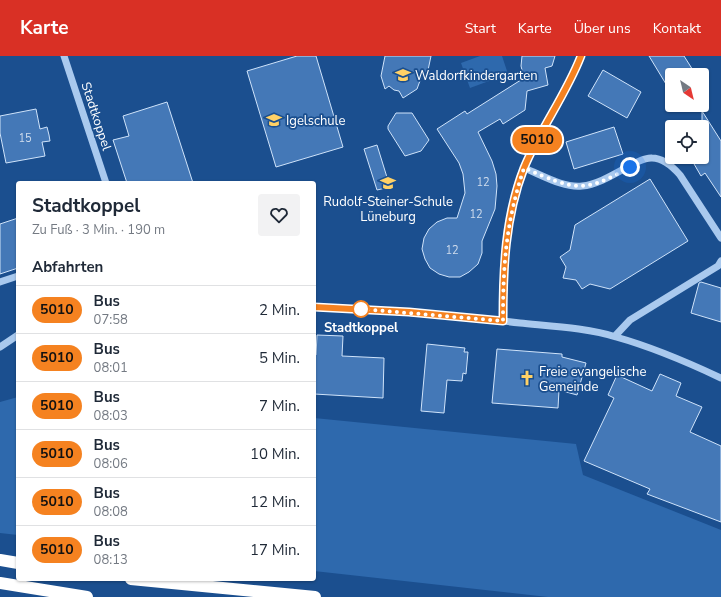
<!DOCTYPE html>
<html lang="de">
<head>
<meta charset="utf-8">
<style>
  :root { --surface:#fff; --page:#f2f2f3; --text:#1f2937; --muted:#747a83; --line:#e0e1e3; --accent:#d93025 }
  body { margin:0; font-family:"Nunito Sans",sans-serif; background:var(--page); color:var(--text); height:100vh; display:flex; flex-direction:column; font-size:15px; white-space:nowrap }
  * { box-sizing:border-box; margin:0 }
  p { font-size:13px; color:var(--muted) }
  .icon { flex:none; width:22px; height:22px; fill:none; stroke:currentColor; stroke-width:2; stroke-linecap:round; stroke-linejoin:round }
  .map { position:relative; flex:1; overflow:hidden }
  .details { position:absolute; left:16px; top:125px; width:300px; height:400px; display:flex; flex-direction:column; background:var(--surface); border-radius:4px; box-shadow:0 1px 3px #0004 }
  .details>* { flex:none }
  .badge { padding:0 8px; border-radius:13px; font-size:14px; line-height:26px }
  .needle { width:26px; rotate:145deg }
  .buttons { position:absolute; left:665px; top:12px; display:grid; gap:8px }
  .buttons a { display:grid; place-items:center; width:44px; height:44px; border-radius:4px; background:var(--surface); box-shadow:0 1px 3px #0004; font-size:20px }
  .you { position:absolute; width:20px; height:20px; margin:-10px; border:3px solid #fff; border-radius:50%; background:#1a73e8; box-shadow:0 0 0 6px #1a73e833 }
  .map>.badge { position:absolute; translate:-50% -50%; box-shadow:0 0 0 2px #fff }
  h2 { padding:0 16px; font-size:15px; line-height:36px }
  .round { display:grid; place-items:center; flex:none; width:42px; height:42px; border-radius:4px; background:var(--page) }
  .summary { display:flex; align-items:center; justify-content:space-between; height:68px; padding:0 16px }
  h1 { font-size:19px; font-weight:700; line-height:30px }
  ul { padding:0; list-style:none }
  li { display:flex; align-items:center; gap:12px; height:48px; padding:0 16px; border-top:1px solid var(--line) }
  li div { flex:1 }
  li b { display:block; font-size:15px }
  li em { font-style:normal }
  li .badge { min-width:44px; font-weight:700; text-align:center }
  header { display:flex; align-items:center; gap:24px; box-sizing:border-box; height:56px; padding:0 20px; background:var(--accent); color:#fff }
  header strong { font-size:19px }
  nav { display:flex; gap:22px; margin-inline-start:auto; font-size:14px }
  .map>svg:first-child { display:block }
</style>
</head>
<body>
<header>
<strong>Karte</strong>
<nav><a>Start</a><a>Karte</a><a>Über uns</a><a>Kontakt</a></nav>
</header>
<div class="map">
<svg width="721" height="541" viewBox="0 0 721 541">
  <rect width="100%" height="100%" fill="#1b4f8f"/>
  <path fill="#2e69ad" d="M480,0h22l6,18 -38,14 -9,-25z
    M18,341v138l-18,-2v-131z
    M314,362l262,26 7,31 138,55v67h-173l-234,-26z"/>
  <path fill="#4478b7" stroke="#cfe3fa" d="M297,0h19l27,91 -67,20 -29,-96z
    M385,0h46l-4,19 -6,3 -4,11 -14,9 -4,-7 -5,-1 -5,-4 -4,3 -4,-13z
    M522,0h33l-3,10 -7,2 3,17 -21,6 -2,19 -22,14 -3,-5 -22,13 14,29 4,13 1,12 -2,23 -13,32v12l-4,11 -9,8 -9,5h-11l-10,-3 -9,-6 -5,-9 -3,-10 2,-11 5,-9 8,-7 10,-4h10l8,-25 -2,-19 -4,-11 -22,-34 28,-18 2,3 57,-36 -3,-12z
    M649,0h35l12,19h-24v19z
    M603,14l38,22 -14,26 -39,-22z
    M167,46l26,81h-66l-14,-43 16,-4 -6,-20z
    M36,53l4,20 7,-2 2,8 1,6 -8,1 3,14 -39,7 -6,-30v-17z
    M702,55l19,30v56l-16,-24 -4,3 -11,-19h12z
    M396,57h16l17,27 -8,11 -16,5 -17,-27v-3z
    M614,71l9,27 -49,15 -8,-27z
    M377,89l13,42 -13,3 -13,-41z
    M650,123l38,62 -78,48 -20,-5 -8,5 -6,-9 -13,-2 3,-11 -6,-10 10,-7 5,-25z
    M18,162v50l-18,6v-50z
    M701,226l20,6v34l-30,-9 8,-30z
    M317,279l26,1 -1,20 42,2 -1,40 -69,-4v-39h2z
    M427,288l38,4 -1,4h4l-2,22 -3,-1 -1,8 -15,-1 -3,33 -23,-2z
    M497,293l65,5v3l24,6 -9,32 -18,-5 -1,18 -66,-5z
    M660,318l21,9 -5,13 26,11 -12,25 31,14v76l-74,-28 3,-5 -66,-28 30,-63 -6,-3 9,-20 35,16z"/>
  <g fill="none" stroke-linecap="round" stroke-linejoin="round">
    <path stroke="#a9c9ee" stroke-width="7" d="M64,0l42,127
      M524,112c18,7 39,20 58,18 25,-2 54,-29 70,-28 11,0 21,9 28,17l41,63
      M0,226l18,-6
      M314,251c69,3 138,8 206,16 29,3 69,5 96,14 36,10 71,25 105,41
      M503,265c0,-52 2,-104 21,-153 16,-39 42,-73 57,-112
      M615,280l15,-16 88,-54 3,-5
      M0,291l18,-12"/>
    <path stroke="#fff" stroke-width="12" d="M0,504l18,3
      M131,523l184,18
      M0,527l87,14"/>
  </g>
  <g fill="none" stroke-linecap="round" stroke-linejoin="round">
    <defs>
      <path id="line" d="M314,251l95,5 94,9c0,-52 2,-104 21,-153 16,-39 42,-73 57,-112"/>
    </defs>
    <use href="#line" stroke="#fff" stroke-width="9"/>
    <use href="#line" stroke="#f58220" stroke-width="6"/>
    <path stroke="#fff" stroke-width="4" stroke-dasharray="0 7.2" d="M361,253l142,12c0,-57 3,-99 21,-153 50,21 57,27 106,-1"/>
  </g>
  <defs>
    <symbol id="school-bare" viewBox="-9 -9 18 18"><path d="M0-5L7-2L0 1L-7-2ZM-4 1L0 2.5L4 1V4Q0 6-4 4Z" fill="#ffd166" stroke="#1b4f8f" stroke-width="2.5" paint-order="stroke"/></symbol>
    <symbol id="church-bare" viewBox="-9 -9 18 18"><path d="M-1.2-6h2.4v3.5h3.3v2.4h-3.3V6h-2.4V-.1h-3.3v-2.4h3.3Z" fill="#ffd166" stroke="#1b4f8f" stroke-width="2.5" paint-order="stroke"/></symbol>
  </defs>
  <g fill-rule="evenodd">
    <use href="#school-bare" x="392" y="8" width="22" height="22"/>
    <use href="#school-bare" x="263" y="53" width="22" height="22"/>
    <use href="#school-bare" x="377" y="116" width="22" height="22"/>
    <use href="#church-bare" x="516" y="311" width="22" height="22"/>
  </g>
  <circle fill="#fff" stroke="#f58220" stroke-width="2" cx="361" cy="253" r="8"/>
  <g text-anchor="middle" stroke-width="3.5" stroke-linejoin="round" paint-order="stroke">
    <g font-size="11" fill="#d0dded">
      <text x="25" y="86">15</text>
      <text x="483" y="130">12</text>
      <text x="476" y="162">12</text>
      <text x="452" y="198">12</text>
    </g>
    <g font-size="13" fill="#fff" stroke="#1b4f8f" text-anchor="start">
      <text x="415" y="24">Waldorfkindergarten</text>
      <text x="286" y="69">Igelschule</text>
      <text x="388" y="150" text-anchor="middle">Rudolf-Steiner-Schule<tspan x="388" dy="15">Lüneburg</tspan></text>
      <text x="539" y="320">Freie evangelische<tspan x="539" dy="15">Gemeinde</tspan></text>
    </g>
    <g font-size="13" fill="#fff" stroke="#1b4f8f">
      <text transform="translate(97 60) rotate(72)" y="5">Stadtkoppel</text>
    </g>
    <g font-size="13" font-weight="bold" fill="#fff" stroke="#1b4f8f">
      <text x="361" y="276">Stadtkoppel</text>
    </g>
  </g>
</svg>
<div class="buttons">
<a><svg class="needle" viewBox="-14 -14 28 28"><path d="M0-13l5 13h-10z" fill="#e53935"/><path d="M0 13l5-13h-10z" fill="#747a83"/></svg></a>
<a><svg class="icon" aria-label="locate" viewBox="0 0 24 24"><circle cx="12" cy="12" r="6"/><path d="M12 2v4M12 18v4M2 12h4M18 12h4"/></svg></a>
</div>
<div class="you" style="left:630px;top:111px"></div>
<b class="badge" style="left:537px;top:84px;background:#f58220;color:#111">5010</b>
<section class="details">
<div class="summary"><div><h1>Stadtkoppel</h1><p>Zu Fuß · 3 Min. · 190 m</p></div><a class="round"><svg class="icon" aria-label="heart" viewBox="0 0 24 24"><path d="M12 20l-8-8c-3-5 5-10 8-4 3-6 11-1 8 4z"/></svg></a></div>
<h2>Abfahrten</h2>
<ul>
<li><span class="badge" style="background:#f58220;color:#111">5010</span><div><b>Bus</b><p>07:58</p></div><em>2 Min.</em></li>
<li><span class="badge" style="background:#f58220;color:#111">5010</span><div><b>Bus</b><p>08:01</p></div><em>5 Min.</em></li>
<li><span class="badge" style="background:#f58220;color:#111">5010</span><div><b>Bus</b><p>08:03</p></div><em>7 Min.</em></li>
<li><span class="badge" style="background:#f58220;color:#111">5010</span><div><b>Bus</b><p>08:06</p></div><em>10 Min.</em></li>
<li><span class="badge" style="background:#f58220;color:#111">5010</span><div><b>Bus</b><p>08:08</p></div><em>12 Min.</em></li>
<li><span class="badge" style="background:#f58220;color:#111">5010</span><div><b>Bus</b><p>08:13</p></div><em>17 Min.</em></li>
</ul>
</section>
</div>
</body>
</html>
